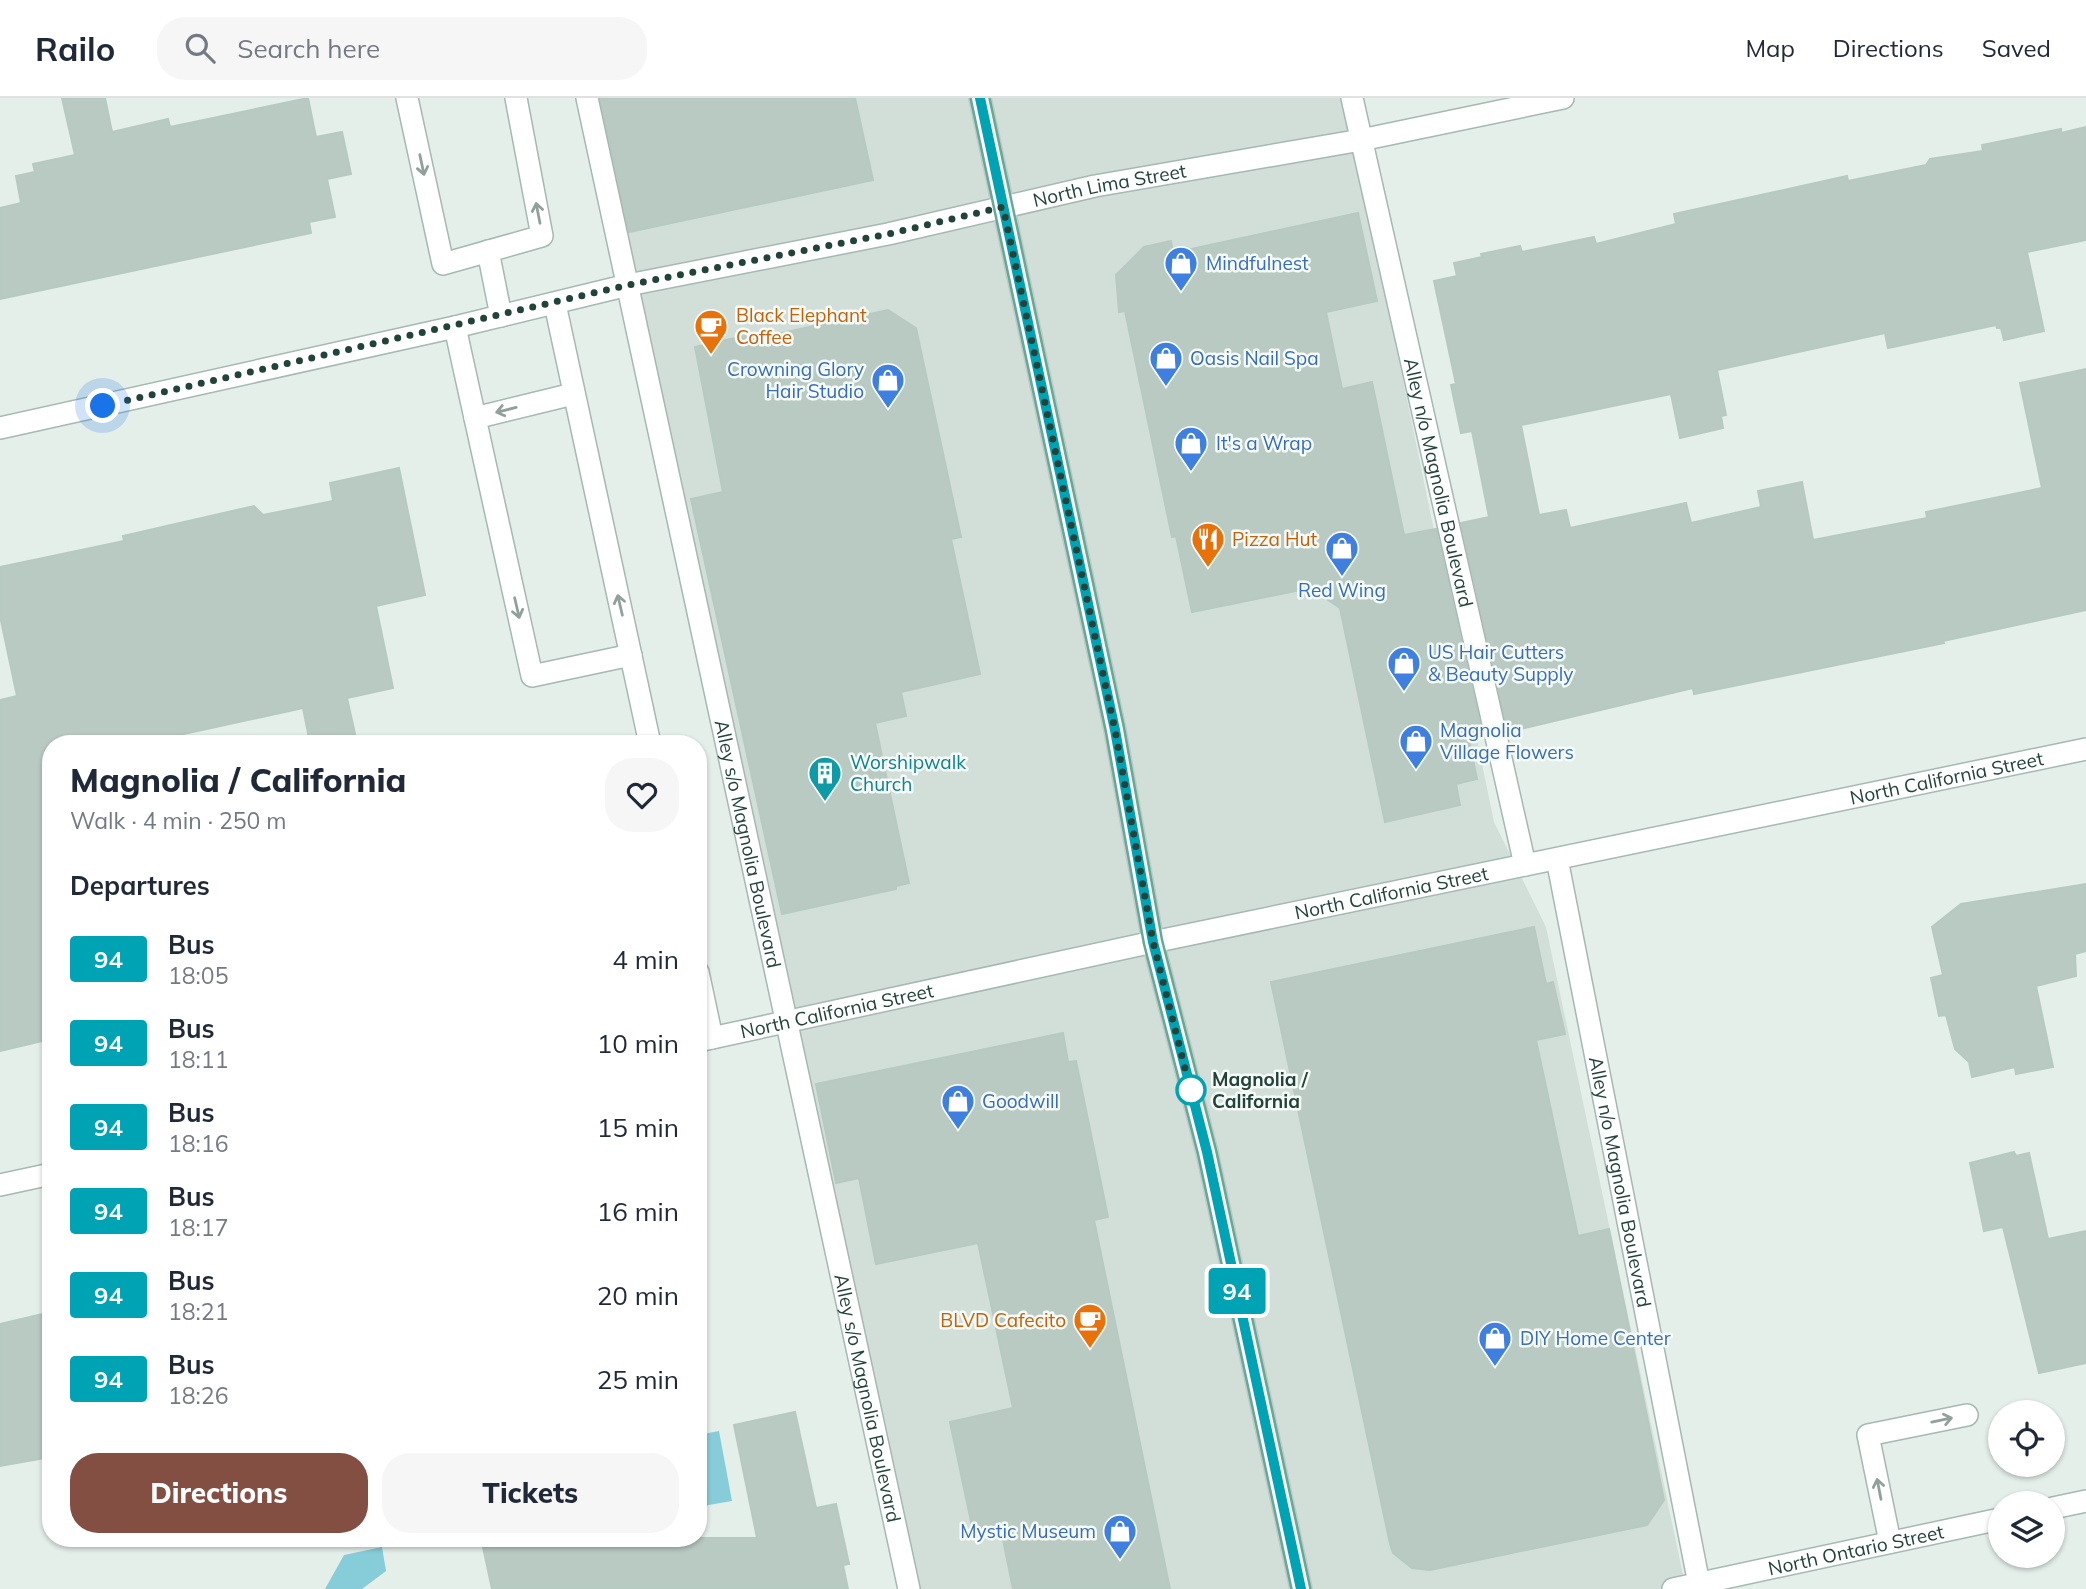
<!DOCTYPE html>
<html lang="en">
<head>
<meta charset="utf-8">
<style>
  :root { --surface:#fff; --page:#f6f6f7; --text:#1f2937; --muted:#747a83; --line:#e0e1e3; --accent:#844f43 }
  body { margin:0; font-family:Mulish,sans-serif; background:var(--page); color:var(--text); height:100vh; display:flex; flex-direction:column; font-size:26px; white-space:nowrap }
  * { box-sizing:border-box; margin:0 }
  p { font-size:23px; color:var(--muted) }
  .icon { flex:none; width:38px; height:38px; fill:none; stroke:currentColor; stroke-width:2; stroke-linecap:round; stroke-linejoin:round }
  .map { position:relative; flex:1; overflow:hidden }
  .drawer { position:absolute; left:42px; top:637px; width:665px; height:812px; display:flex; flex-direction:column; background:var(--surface); border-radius:28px; box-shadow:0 2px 5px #0004 }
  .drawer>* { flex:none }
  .badge { padding:0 14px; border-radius:5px; font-size:24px; line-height:46px }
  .controls { position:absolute; left:1988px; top:1302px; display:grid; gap:14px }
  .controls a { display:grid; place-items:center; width:77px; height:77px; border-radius:50%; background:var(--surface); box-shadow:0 2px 5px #0004; font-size:35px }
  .you { position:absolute; width:35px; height:35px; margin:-18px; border:5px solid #fff; border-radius:50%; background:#1a73e8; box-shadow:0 0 0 10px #1a73e833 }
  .map>.badge { position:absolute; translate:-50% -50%; box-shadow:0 0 0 4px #fff }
  h2 { padding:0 28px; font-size:26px; line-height:63px }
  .round { display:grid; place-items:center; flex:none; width:74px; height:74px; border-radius:28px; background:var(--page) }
  .head { display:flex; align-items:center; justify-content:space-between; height:119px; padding:0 28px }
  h1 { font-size:33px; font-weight:800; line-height:52px }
  .primary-button { display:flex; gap:14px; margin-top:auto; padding:14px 28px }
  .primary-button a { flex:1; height:80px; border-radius:28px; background:var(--accent); color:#fff; font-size:28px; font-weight:800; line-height:80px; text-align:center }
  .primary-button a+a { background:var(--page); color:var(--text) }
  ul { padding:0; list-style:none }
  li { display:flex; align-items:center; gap:21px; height:84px; padding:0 28px }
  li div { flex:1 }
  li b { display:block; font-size:26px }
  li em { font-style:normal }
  li .badge { min-width:77px; font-weight:700; text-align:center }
  header { display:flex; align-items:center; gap:42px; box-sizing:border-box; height:98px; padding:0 35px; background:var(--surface); border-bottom:2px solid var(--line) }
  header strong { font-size:33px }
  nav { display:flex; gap:38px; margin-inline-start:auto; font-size:24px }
  .search { width:490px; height:63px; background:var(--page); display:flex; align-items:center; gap:18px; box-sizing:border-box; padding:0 24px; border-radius:28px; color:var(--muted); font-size:26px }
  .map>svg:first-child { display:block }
</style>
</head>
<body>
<header>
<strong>Railo</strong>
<div class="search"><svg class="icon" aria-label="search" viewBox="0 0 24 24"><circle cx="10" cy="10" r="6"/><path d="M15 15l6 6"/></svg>Search here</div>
<nav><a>Map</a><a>Directions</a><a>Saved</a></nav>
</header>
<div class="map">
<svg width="2086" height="1491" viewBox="0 0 2086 1491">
  <rect width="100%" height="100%" fill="#e4efea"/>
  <path fill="#d2dfd9" d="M587,0h758l149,724 52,105 140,662h-777z"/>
  <path fill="#87ccd9" d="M719,1333l13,70 -29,5 -5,-26v-45z
    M382,1449l4,24 -24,18h-37l19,-34z"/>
  <path fill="#b9cac3" stroke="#b6cac1" stroke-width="2" d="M62,0h43l7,34 56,-13 2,8 138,-29 8,39 26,-5 9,42 -24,5 8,38 -26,5 2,11 -311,66v-91l21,-5 -5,-27 19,-4 -2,-8 42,-9z
    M600,0h255l18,82 -244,52z
    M2086,29v113l-59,12 17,79 -40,9 -3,-12h-4l-1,-3 -108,23 -3,-15 -168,37 9,45 -5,1 2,12 -43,10 -9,-44 -150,31 18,90 27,-5 4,18 116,-25 5,20 70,-16 -3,-16 44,-9 11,58 114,-22 -1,-6 116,-24 -22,-105 66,-14v241l-143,31 1,2 -250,51 -1,-6 -185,44 -47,-209 28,-6 -17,-86 -11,2 -10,-48 5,-1 -22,-103 23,-5 -3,-13 28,-6 -1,-3 39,-8 2,6 72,-15 2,7 80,-20 -2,-10 173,-38 1,5 78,-16 4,-6 53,-8 -1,-6 79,-16v4z
    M1358,115l19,88 -51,11 16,77 30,-7 32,153 32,-6 47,208 -14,3 8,39 -21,5 4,21 -75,17 -45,-214 -30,-20 -118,24 -16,-76 -4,1 -47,-226 -6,1 -3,-37 28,-28 27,-6 2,12z
    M888,212l28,18 45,209 -10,2 29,135 -79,18 5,24 -31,7 34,160 -13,3v3l-114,25 -91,-415 32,-7 -28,-145 58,-13 1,5z
    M399,370l26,127 -49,11 17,82 -46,10 8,36 -45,9 -7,-35 -165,36h-87v295l-51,12v-351l17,-4 -17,-80v-49l124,-26 -1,-5 131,-30 9,9 70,-14 -3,-18z
    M2086,786v67l-11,3 1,22 -40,10 17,81 -37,7 -1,-7 -43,10 -3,-15 -14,-13 -9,-34 -7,1 -8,-38 12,-3 -11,-48 29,-23z
    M1534,829l12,57 7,-2 12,52 -29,6 42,196 31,-7 55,271 -17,25 -217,45 -18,-2 -19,-15 -3,-9 -119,-562z
    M1063,935l5,29 8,-1 32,156 -14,3 76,369h-157l-13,-64 -27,6 -23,-109 63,-14 -35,-165 -102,21 -17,-86 -23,5 -20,-99z
    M2014,1054l2,4 13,-3 19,86 38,-8v132l-47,10 -36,-146 -19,4 -14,-68z
    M51,1214v145l-51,9v-142z
    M795,1314l21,96 20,-4 13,60 -6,1 5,24h-356l-11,-51h276l-23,-113z"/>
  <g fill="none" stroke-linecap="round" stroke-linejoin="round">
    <defs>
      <g id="minor">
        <path d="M407,0l36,166 99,-28 -26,-138"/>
        <path id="s1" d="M587,0l322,1491"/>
        <path id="s2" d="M1352,0l173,767"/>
        <path d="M488,153l13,65"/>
        <path d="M555,206l95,440"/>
        <path d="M455,229l20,91"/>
        <path d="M573,296l-98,24 57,258 99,-21"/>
        <path id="s3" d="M0,330l455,-101 173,-42 260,-51 207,-48 266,-46 202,-42"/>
        <path id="s4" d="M1557,761l143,730"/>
        <path d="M698,874l14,66"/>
        <path id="s5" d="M698,943l455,-99 933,-193"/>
        <path d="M0,1087l51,-11"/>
        <path d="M2053,1410l33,-7"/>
        <path d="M1890,1444l-22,-107 99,-20"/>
        <path id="s6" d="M1673,1491l327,-70"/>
      </g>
      <path id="major" d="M980,0l135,632 38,212 54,210 94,437"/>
    </defs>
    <use href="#minor" stroke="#a6b8b2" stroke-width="24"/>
    <use href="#major" stroke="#c1cac8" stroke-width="24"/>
    <use href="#minor" stroke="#fff" stroke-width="21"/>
    <use href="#major" stroke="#64a997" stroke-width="21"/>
  </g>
  <defs><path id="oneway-shaft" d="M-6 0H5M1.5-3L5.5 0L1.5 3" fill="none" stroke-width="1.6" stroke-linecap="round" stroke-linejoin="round" transform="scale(1.75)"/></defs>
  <g stroke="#90a19c">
    <use href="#oneway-shaft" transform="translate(422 67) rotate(78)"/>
    <use href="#oneway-shaft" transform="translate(538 115) rotate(-101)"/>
    <use href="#oneway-shaft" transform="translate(506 312) rotate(166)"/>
    <use href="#oneway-shaft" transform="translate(620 507) rotate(-103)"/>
    <use href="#oneway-shaft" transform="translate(517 510) rotate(77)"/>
    <use href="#oneway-shaft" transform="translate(1942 1322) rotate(-12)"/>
    <use href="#oneway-shaft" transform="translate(1879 1391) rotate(-101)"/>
  </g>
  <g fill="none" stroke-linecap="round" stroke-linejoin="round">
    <defs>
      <path id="line" d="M980,0l135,632 38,212 54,210 94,437"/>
    </defs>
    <use href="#line" stroke="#fff" stroke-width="16"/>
    <use href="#line" stroke="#00a3b4" stroke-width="10"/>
    <path stroke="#21433a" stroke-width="7" stroke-dasharray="0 12.6" d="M103,308l525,-121 260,-51 115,-27 112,523 38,212 40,158 -2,-10"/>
  </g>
  <defs>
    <symbol id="shop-pin" viewBox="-11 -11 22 30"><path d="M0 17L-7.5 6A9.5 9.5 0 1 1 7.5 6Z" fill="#3f7fe0" stroke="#f6fbf8"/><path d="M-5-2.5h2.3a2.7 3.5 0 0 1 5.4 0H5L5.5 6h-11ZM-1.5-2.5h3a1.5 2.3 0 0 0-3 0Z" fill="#fff"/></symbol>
    <symbol id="cafe-pin" viewBox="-11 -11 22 30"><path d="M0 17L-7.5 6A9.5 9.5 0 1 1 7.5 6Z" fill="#e8710a" stroke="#f6fbf8"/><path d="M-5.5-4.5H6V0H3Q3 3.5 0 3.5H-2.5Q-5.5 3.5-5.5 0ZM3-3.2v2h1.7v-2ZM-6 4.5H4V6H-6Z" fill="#fff"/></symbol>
    <symbol id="restaurant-pin" viewBox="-11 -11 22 30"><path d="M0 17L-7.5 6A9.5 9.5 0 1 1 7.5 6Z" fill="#e8710a" stroke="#f6fbf8"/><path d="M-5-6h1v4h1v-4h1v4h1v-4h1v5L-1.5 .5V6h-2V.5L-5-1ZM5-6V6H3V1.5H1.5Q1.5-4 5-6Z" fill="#fff"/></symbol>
    <symbol id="building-pin" viewBox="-11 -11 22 30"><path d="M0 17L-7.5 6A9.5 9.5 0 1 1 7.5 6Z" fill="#0f9aa8" stroke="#f6fbf8"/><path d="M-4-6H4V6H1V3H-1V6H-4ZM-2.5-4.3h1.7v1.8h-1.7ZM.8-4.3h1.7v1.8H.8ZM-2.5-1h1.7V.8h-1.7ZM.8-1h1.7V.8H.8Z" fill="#fff"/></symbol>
  </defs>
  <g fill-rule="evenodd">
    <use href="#shop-pin" x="1162" y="146" width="38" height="52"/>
    <use href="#cafe-pin" x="692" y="209" width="38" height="52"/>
    <use href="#shop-pin" x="1147" y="241" width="38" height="52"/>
    <use href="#shop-pin" x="869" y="263" width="38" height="52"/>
    <use href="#shop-pin" x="1172" y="326" width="38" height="52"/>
    <use href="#restaurant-pin" x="1189" y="422" width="38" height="52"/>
    <use href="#shop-pin" x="1323" y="431" width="38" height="52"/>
    <use href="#shop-pin" x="1385" y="546" width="38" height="52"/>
    <use href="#shop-pin" x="1397" y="624" width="38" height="52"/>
    <use href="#building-pin" x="806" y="656" width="38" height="52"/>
    <use href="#shop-pin" x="939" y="984" width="38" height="52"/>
    <use href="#cafe-pin" x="1071" y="1203" width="38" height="52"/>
    <use href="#shop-pin" x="1476" y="1221" width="38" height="52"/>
    <use href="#shop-pin" x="1101" y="1414" width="38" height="52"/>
  </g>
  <circle fill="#fff" stroke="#00a3b4" stroke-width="3.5" cx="1191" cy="992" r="14"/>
  <g text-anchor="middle" stroke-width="5" stroke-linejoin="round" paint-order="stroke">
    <g font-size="19" fill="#21433a" stroke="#f6fbf8">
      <text dy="7" stroke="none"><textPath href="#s3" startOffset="1136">North Lima Street</textPath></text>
      <text dy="7" stroke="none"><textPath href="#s2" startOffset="394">Alley n/o Magnolia Boulevard</textPath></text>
      <text dy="7" stroke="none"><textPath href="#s5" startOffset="1276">North California Street</textPath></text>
      <text dy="7" stroke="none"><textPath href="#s1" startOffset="763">Alley s/o Magnolia Boulevard</textPath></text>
      <text dy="7" stroke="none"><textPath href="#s5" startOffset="709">North California Street</textPath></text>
      <text dy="7" stroke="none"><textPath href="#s5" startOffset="142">North California Street</textPath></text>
      <text dy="7" stroke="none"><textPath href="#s4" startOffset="329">Alley n/o Magnolia Boulevard</textPath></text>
      <text dy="7" stroke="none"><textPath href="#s1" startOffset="1330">Alley s/o Magnolia Boulevard</textPath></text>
      <text dy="7" stroke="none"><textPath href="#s6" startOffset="187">North Ontario Street</textPath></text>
    </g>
    <g font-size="19" fill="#366cbe" stroke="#f6fbf8" text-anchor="start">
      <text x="1206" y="172">Mindfulnest</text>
      <text x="1190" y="267">Oasis Nail Spa</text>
      <text x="864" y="278" text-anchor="end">Crowning Glory<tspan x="864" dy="22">Hair Studio</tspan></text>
      <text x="1216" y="352">It's a Wrap</text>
      <text x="1342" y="499" text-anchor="middle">Red Wing</text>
      <text x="1428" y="561">US Hair Cutters<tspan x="1428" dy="22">&amp; Beauty Supply</tspan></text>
      <text x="1440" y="639">Magnolia<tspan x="1440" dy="22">Village Flowers</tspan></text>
      <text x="982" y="1010">Goodwill</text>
      <text x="1520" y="1247">DIY Home Center</text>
      <text x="1096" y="1440" text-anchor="end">Mystic Museum</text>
    </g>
    <g font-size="19" fill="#c56008" stroke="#f6fbf8" text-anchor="start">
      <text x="736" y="224">Black Elephant<tspan x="736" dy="22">Coffee</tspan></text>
      <text x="1232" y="448">Pizza Hut</text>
      <text x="1066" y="1229" text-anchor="end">BLVD Cafecito</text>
    </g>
    <g font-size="19" fill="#0d838f" stroke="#f6fbf8" text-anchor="start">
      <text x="850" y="671">Worshipwalk<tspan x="850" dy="22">Church</tspan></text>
    </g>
    <g font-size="19" font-weight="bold" fill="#21433a" stroke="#f6fbf8" text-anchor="start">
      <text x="1212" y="988">Magnolia /<tspan x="1212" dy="22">California</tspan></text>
    </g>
  </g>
</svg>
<div class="controls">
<a><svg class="icon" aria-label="locate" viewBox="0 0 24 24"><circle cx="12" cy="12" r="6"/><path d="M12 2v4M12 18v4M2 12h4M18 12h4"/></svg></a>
<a><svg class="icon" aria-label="layers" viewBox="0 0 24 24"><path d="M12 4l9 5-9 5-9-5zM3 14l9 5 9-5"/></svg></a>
</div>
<div class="you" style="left:103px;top:308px"></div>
<b class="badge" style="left:1237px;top:1193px;background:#00a3b4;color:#fff">94</b>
<section class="drawer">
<div class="head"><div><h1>Magnolia / California</h1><p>Walk · 4 min · 250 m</p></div><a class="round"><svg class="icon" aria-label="heart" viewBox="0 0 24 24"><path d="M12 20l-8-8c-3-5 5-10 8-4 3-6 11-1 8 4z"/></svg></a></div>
<h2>Departures</h2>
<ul>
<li><span class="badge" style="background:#00a3b4;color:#fff">94</span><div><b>Bus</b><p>18:05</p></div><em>4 min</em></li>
<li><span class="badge" style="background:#00a3b4;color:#fff">94</span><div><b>Bus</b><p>18:11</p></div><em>10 min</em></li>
<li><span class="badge" style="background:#00a3b4;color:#fff">94</span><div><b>Bus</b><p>18:16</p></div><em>15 min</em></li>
<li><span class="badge" style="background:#00a3b4;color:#fff">94</span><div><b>Bus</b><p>18:17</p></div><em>16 min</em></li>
<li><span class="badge" style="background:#00a3b4;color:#fff">94</span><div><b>Bus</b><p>18:21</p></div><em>20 min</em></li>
<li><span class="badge" style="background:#00a3b4;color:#fff">94</span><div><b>Bus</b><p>18:26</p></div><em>25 min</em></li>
</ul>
<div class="primary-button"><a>Directions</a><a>Tickets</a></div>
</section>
</div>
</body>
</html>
